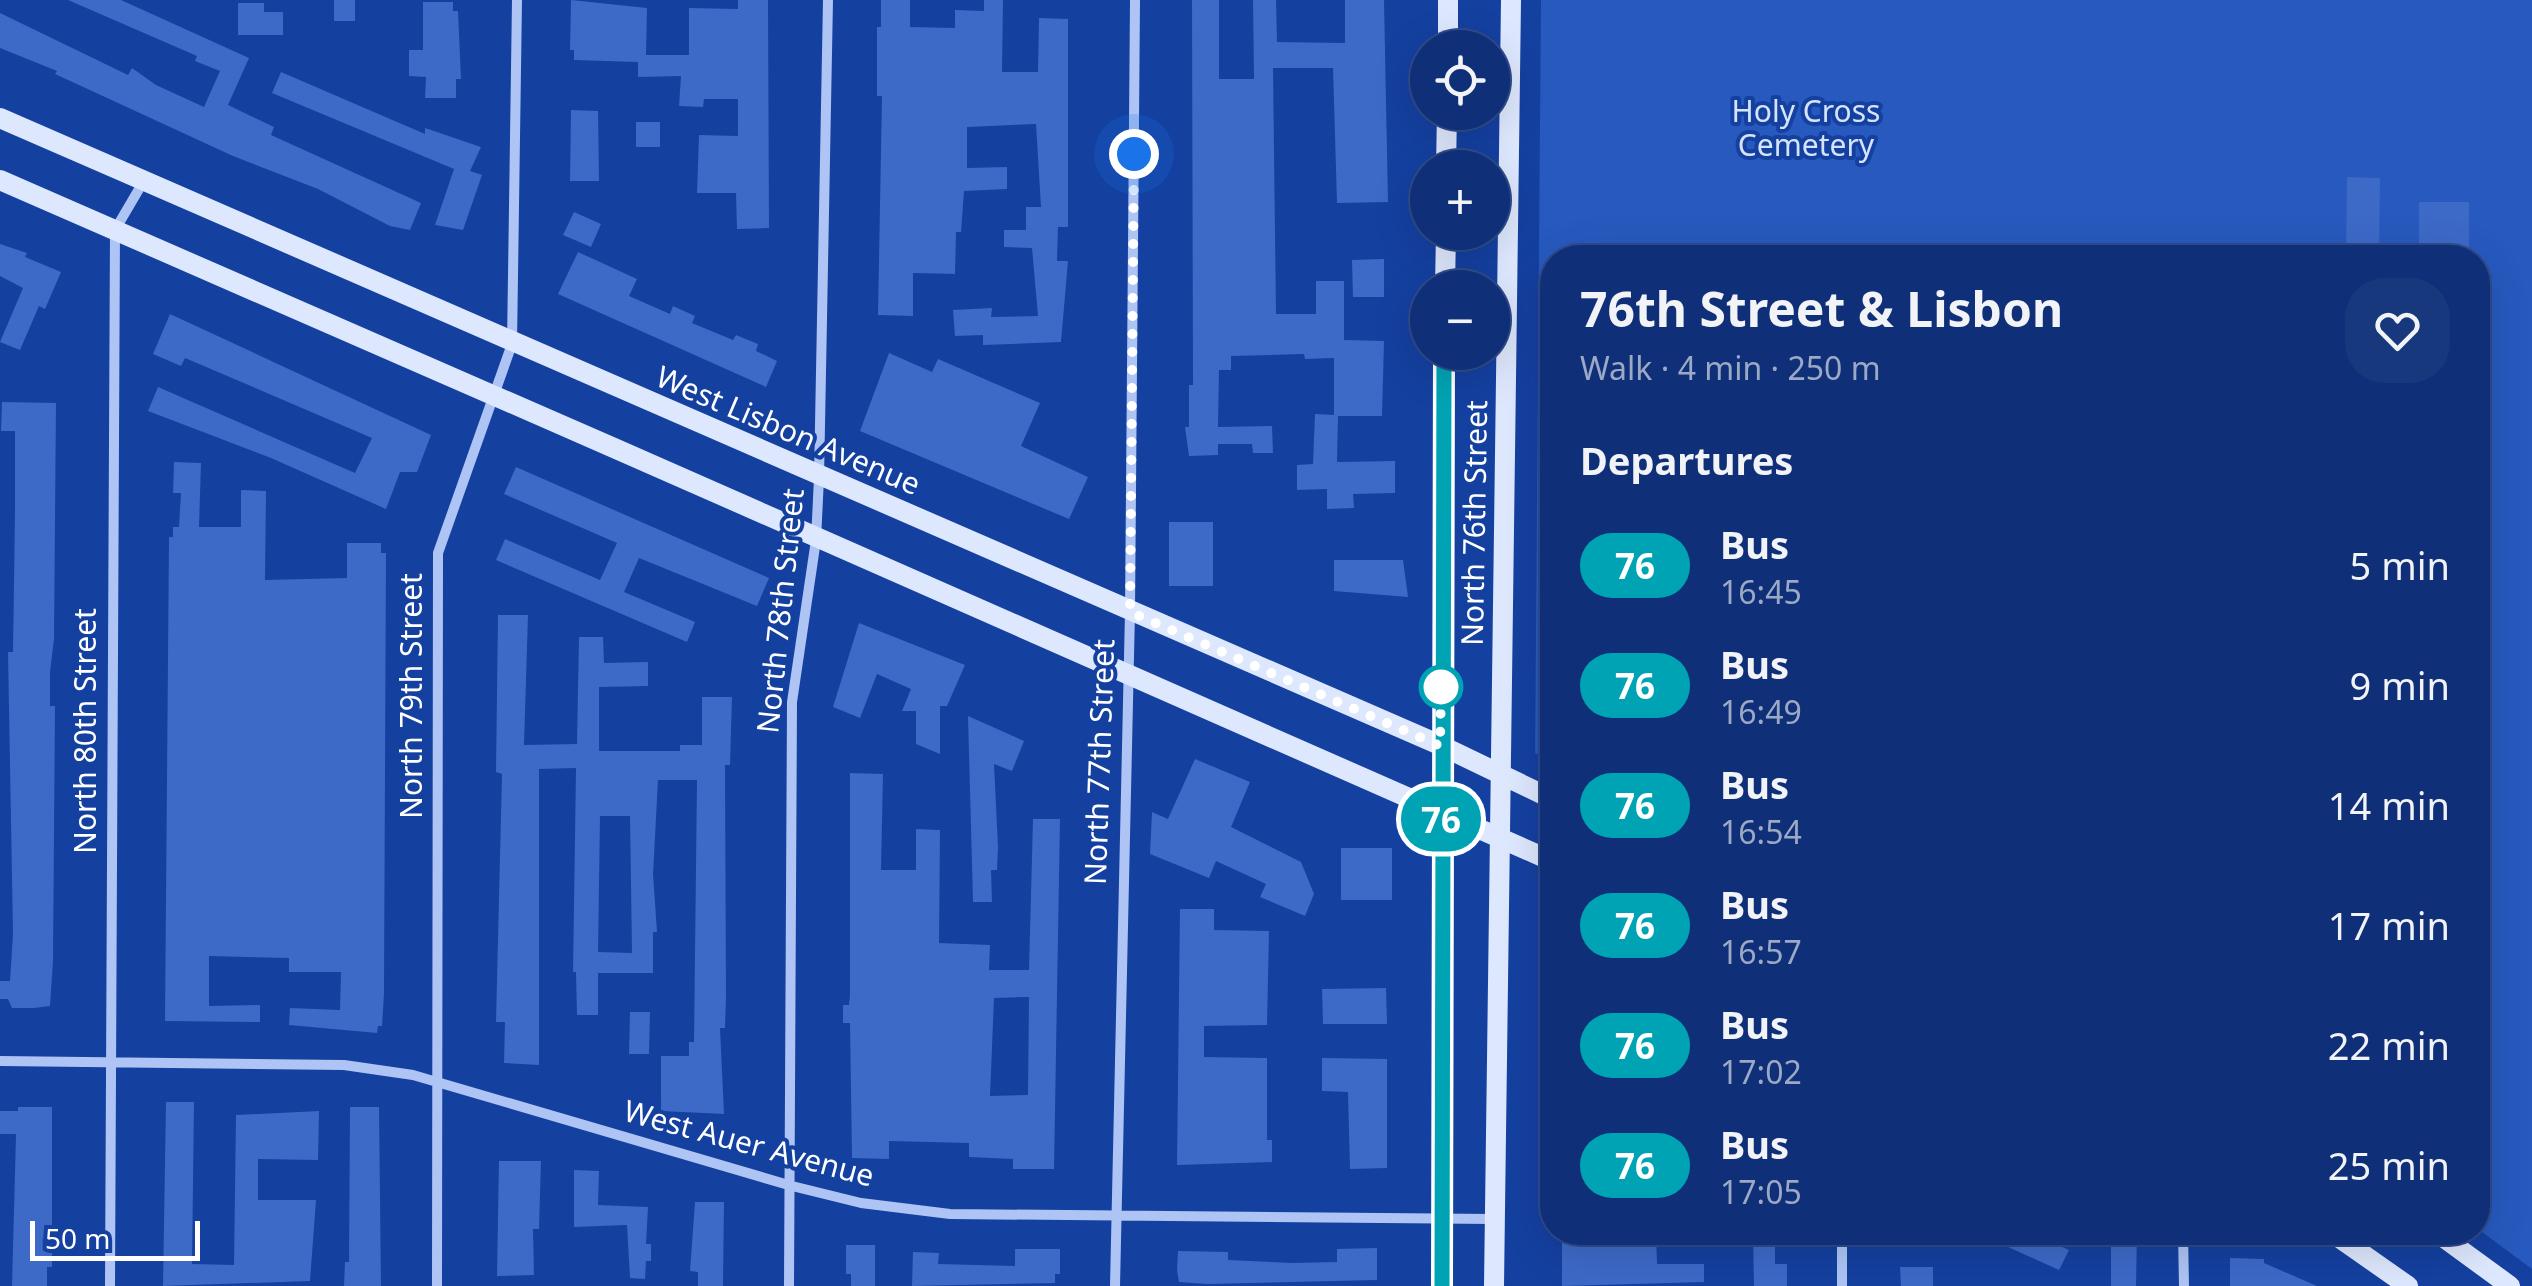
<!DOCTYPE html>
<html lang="en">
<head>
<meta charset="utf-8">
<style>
  :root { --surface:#0f3078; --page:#18387d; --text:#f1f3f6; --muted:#9ba9c6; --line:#2f4b8a }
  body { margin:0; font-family:"Noto Sans",sans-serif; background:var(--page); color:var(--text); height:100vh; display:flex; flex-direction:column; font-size:38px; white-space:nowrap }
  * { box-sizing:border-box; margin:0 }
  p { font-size:32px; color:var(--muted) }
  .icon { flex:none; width:55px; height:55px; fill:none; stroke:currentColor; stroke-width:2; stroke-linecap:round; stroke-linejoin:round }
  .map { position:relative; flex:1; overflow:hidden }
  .panel { position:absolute; left:1540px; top:245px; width:950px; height:1000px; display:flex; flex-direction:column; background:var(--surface); border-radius:40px; box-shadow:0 10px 40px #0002,0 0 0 2px var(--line) }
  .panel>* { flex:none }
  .badge { padding:0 20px; border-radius:32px; font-size:35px; line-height:65px }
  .buttons { position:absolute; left:1410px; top:30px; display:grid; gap:20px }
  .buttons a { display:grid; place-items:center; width:100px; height:100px; border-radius:50%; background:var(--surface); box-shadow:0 10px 40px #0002,0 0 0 2px var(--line); font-size:50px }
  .scale { position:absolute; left:30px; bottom:25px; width:170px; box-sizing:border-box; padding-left:10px; border:5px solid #fff; border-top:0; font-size:28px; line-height:35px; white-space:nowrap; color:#fff; -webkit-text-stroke:8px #1440a0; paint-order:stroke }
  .you { position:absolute; width:50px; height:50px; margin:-25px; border:8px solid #fff; border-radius:50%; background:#1a73e8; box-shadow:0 0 0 15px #1a73e833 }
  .map>.badge { position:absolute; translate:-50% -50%; box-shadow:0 0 0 5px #fff }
  h2 { padding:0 40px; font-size:38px; line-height:90px }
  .round { display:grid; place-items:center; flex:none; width:105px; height:105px; border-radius:40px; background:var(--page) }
  .headline { display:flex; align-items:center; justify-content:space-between; height:170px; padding:0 40px }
  h1 { font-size:48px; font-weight:700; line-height:75px }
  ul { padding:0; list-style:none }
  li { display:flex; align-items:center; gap:30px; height:120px; padding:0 40px }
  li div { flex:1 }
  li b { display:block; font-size:38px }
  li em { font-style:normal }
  li .badge { min-width:110px; font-weight:700; text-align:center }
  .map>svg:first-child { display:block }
</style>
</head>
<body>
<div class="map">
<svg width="2532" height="1286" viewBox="0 0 2532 1286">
  <rect width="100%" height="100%" fill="#1440a0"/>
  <path fill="#2759be" d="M1541,0h991v1269l-54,-40v-971h-926v503l-17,-8z"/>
  <path fill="#3d69c7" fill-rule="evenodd" d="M68,0h53l128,58 -21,47 46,22 -3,8 150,68 -11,27 -20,-4 -72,-37 -85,-33 -178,-82 2,-3 -57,-23v-35l128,62 4,-7 24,17 48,22 16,-36 -25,-10 2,-5z
    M334,0h21v21h-21z
    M571,0l76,8 -1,47h43v-47l49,1v-9h30l1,228 -32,1 -1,-36h-39l2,-58 39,1v-37h-34l-1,8 -24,-1 2,-30 -43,1v-15l-64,-2v-10h-4z
    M881,0h29v27l45,1v-18l29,1v-11h19l-1,72h36l1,-54 29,1v208h-10l-1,34h11l-7,81 -78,3v-10l-28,1 -2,-26 39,-2 -1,9 47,-1 -6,-68 -28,-1v-17h22v-23h15l-5,-83 -69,3v41l40,-1v22l-43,2 -3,41h-5l-1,42 -42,-1v43l-35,-1 4,-219h-5v-69h4z
    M1192,0h27v79h35l-1,-79h23l1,42 68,1v-43h39l4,202 -51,1 -4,-135h-60l3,246h40v-33h28v59l40,1 -2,75h-44l-1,46 58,-1v32l-42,1 1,14 -27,1v-20l-30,1v-25l16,-1 2,-50 19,1v-57l-29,1 -1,-5 -73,2v14h-12l-1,57 54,-1 1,27h-20l-1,-9h-34v11l-29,1 -4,-29h4v-42h4z
    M423,2h30v9h5l3,68h-5v19h-31l1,-21 -17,-1v-26h14z
    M238,3h26v9h19v23h-45z
    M281,72l144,62v-6l56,19 -11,24 12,4 -19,55 -28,-5 19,-56 -182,-76z
    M571,110l27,1 1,70h-29z
    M636,122h24v25h-24z
    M2347,177l33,1 -1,80h-33z
    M2419,202h50v56h-50z
    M574,212l27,12 -10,23 -28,-12z
    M0,244l27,9 -2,4 36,15 -16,37 -6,-3 -19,44 -20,-8 23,-54 -23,-12z
    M578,252l59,27 -8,17 41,18 3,-8 22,10 -3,7 41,17 3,-5 22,9 -2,7 21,10 -11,26 -208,-93z
    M1384,259v38h-31l-1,-37z
    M170,314l261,121 -14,37h-17l-14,37 -115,-51 -123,-47 10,-24 197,86 17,-35 -187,-80 -4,8 -28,-12z
    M889,353l43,19 6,-13 102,44 -19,43 67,31 -19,42 -209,-88z
    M2,402l54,1 -2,236 -4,33v34h5l-2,255 -3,45 -16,2h-22l-4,-9h-8v-18h10l3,-47 -5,-282h5l2,-141v-80h-14z
    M174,462l27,1 -2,64h42v-37l25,1 -1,89 82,-2v-35h34v10h5l-2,441 -2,32h-4l-1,7 -88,-8 1,-17 50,2 1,-38h-52v-14l-80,-2v50l51,-1v17l-95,-1 4,-484h4v-10h6l2,-34h-8z
    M516,467l253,111 -12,28 -118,-48 -15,34 71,30 -8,20 -191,-82 9,-21 95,41 17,-37 -113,-49z
    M1169,522h44v64h-44z
    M1334,560h69l5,37 -74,-6z
    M498,615h30l-4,130 53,-1 2,-107h24l1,26 44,-1v24l-49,1v64h81v-6h22v-48h30l-2,68h-5l1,234 -1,29h-5l4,86 -63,-3v-55h28v-14h5l3,-262h-39l-5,94 4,58h-4v41h-55v42h-21l-1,-43h-3l3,-204 -37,1v296l-35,-2 1,-41h-9l6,-248 -6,-2zM600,816h30l2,137 -34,-1z
    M859,623l106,42 -18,41h-7v48l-24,-10v-33h-14l9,-22 -34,-15 -17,44 -27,-11z
    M968,716l56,25 -12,30 -18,-7 4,83 -1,23h-6l1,32h-19z
    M1195,759l55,23 -19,45 70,35 13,32 -9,22 -45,-19 6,-13 -50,-23 -7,17 -59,-24 2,-42 16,7z
    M850,773l33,1 -2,96h35v-41l24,1 -1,113 51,2 -1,25h40l4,-151h27l-6,350h-41v-10l-44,-2v-14l-80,-2v18l-37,-1 -2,-135h-7v-18h6l1,-10zM1029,997l-1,98 -38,1 4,-98z
    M1341,848h51v52h-51z
    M1180,909h34v21l55,1 -2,94 -63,1v31l63,1v82h5v22l-95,3z
    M1386,988l1,36h-64l-1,-35z
    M630,1012h20l-1,42h-20z
    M1322,1058l65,1v109l-37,1 -2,-77 -26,-1z
    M166,1102h28l-2,162 42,1 2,-150 83,-4 -1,49 -60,-1v41h58l-6,81 -147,5z
    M18,1107h34v160h-5v19h-35l4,-152h-16v-23h18z
    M350,1107h29l2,179h-37l1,-24h4z
    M499,1161h42l-2,68h-6l1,46 -37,1z
    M574,1170l25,1 -1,34 50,2 -2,37h5v17h-5l-1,18 -15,-1 -3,-53 -53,2z
    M695,1202h29l-1,84h-25v-14l-8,-1z
    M1562,1232h32v7h35v-7h27l1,32h47v18l-142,4z
    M1753,1232h22v32h12v22h-33z
    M2012,1232h17l40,18 -10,20 -53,-24z
    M2111,1232h26l-1,54h-25z
    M846,1245h29v41h-24v-12h-5z
    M1377,1248v32l-169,4 -29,-2 -2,-12 1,-19 50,1v8l65,3 44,-1v-13z
    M1015,1249h45v25h-5v9l-143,3 1,-34 26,1 -1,11 77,2z
    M2230,1258l34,1v4l53,23h-87z
    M1900,1267h33v19h-32z"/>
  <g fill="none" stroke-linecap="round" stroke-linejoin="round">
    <path stroke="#adc4f4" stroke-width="10" d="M0,1061l344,4 69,10 379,111 69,17 89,11 543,5
      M1842,1232v54
      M2183,1232l1,54
      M110,1286l5,-1056 27,-46
      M437,1286l1,-733 74,-209 5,-344
      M789,1286l3,-584 24,-162 3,-62 9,-478
      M1115,1286l15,-674 5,-612"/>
    <path stroke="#dde7fd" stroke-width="20" d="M1448,48v-48
      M0,118l1440,627 112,54
      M1446,168l1,-56
      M0,180c518,225 1036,453 1552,681
      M1445,288l1,-56
      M2331,1232l77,54
      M2436,1232l74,54
      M1442,1286l2,-934
      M1494,1286l17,-1286"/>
  </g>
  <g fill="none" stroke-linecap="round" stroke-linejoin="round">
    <defs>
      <path id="line" d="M1442,1286l2,-934"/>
    </defs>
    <use href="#line" stroke="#fff" stroke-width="22"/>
    <use href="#line" stroke="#00a3b4" stroke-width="15"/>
    <path stroke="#fff" stroke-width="10" stroke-dasharray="0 18" d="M1134,154l-4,458 310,134 1,-59"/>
  </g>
  <circle fill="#fff" stroke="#00a3b4" stroke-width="5" cx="1441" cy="687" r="20"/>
  <g text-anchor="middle" stroke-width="8" stroke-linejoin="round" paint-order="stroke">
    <g font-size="30" fill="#d5e3fd" stroke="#1440a0">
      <text x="1806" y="122">Holy Cross<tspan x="1806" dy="34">Cemetery</tspan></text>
    </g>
    <g font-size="30" fill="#fff" stroke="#1440a0">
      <text transform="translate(788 431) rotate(23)" y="10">West Lisbon Avenue</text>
      <text transform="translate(1475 523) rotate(-89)" y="10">North 76th Street</text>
      <text transform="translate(781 611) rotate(-84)" y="10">North 78th Street</text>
      <text transform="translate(412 696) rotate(-90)" y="10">North 79th Street</text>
      <text transform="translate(86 731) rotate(-90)" y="10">North 80th Street</text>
      <text transform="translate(1100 762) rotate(-88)" y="10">North 77th Street</text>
      <text transform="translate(749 1144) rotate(15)" y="10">West Auer Avenue</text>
    </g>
  </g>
</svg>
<div class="buttons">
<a><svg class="icon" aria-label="locate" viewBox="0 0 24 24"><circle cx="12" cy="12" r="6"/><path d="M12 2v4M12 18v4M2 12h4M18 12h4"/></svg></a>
<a>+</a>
<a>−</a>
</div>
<div class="scale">50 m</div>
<div class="you" style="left:1134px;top:154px"></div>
<b class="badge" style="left:1441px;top:819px;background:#00a3b4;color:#fff">76</b>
<section class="panel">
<div class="headline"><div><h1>76th Street &amp; Lisbon</h1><p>Walk · 4 min · 250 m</p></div><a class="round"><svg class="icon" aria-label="heart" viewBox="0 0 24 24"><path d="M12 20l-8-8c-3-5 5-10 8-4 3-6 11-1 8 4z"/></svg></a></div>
<h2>Departures</h2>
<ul>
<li><span class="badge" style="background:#00a3b4;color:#fff">76</span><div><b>Bus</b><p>16:45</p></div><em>5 min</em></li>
<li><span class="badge" style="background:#00a3b4;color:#fff">76</span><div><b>Bus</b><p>16:49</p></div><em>9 min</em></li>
<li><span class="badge" style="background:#00a3b4;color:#fff">76</span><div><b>Bus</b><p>16:54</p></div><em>14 min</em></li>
<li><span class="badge" style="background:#00a3b4;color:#fff">76</span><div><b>Bus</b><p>16:57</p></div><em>17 min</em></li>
<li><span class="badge" style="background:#00a3b4;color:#fff">76</span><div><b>Bus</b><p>17:02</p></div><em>22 min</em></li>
<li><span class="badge" style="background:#00a3b4;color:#fff">76</span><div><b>Bus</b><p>17:05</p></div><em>25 min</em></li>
</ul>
</section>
</div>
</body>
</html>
